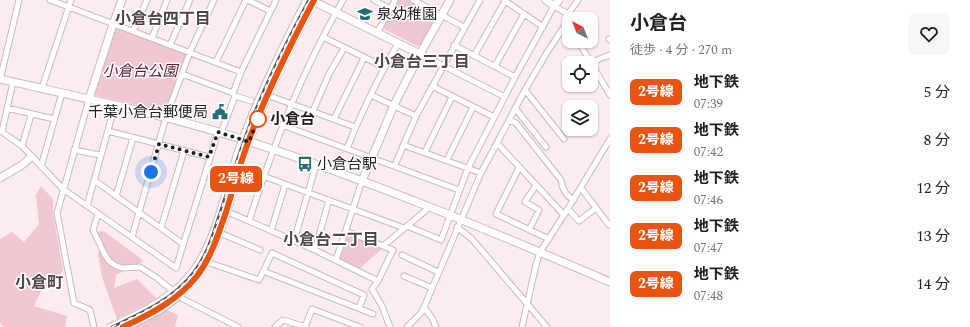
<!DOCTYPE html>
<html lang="ja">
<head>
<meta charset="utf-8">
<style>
  :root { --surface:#fff; --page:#f6f6f6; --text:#202124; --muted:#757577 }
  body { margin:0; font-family:Spectral,"Noto Sans JP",serif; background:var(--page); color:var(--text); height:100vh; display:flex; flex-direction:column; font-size:15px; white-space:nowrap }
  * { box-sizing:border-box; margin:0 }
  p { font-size:13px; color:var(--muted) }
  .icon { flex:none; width:22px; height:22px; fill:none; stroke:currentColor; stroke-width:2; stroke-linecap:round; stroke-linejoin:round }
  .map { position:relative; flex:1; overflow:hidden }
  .panel { display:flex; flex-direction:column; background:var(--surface); width:360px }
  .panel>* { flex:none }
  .badge { padding:0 8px; border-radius:6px; font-size:14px; line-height:26px }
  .needle { width:26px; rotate:318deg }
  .tools { position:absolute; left:562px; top:12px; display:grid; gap:8px }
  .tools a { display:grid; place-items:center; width:36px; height:36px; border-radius:8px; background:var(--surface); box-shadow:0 1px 3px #0004; font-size:20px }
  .you { position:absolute; width:20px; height:20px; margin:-10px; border:3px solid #fff; border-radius:50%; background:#1a73e8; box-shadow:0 0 0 6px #1a73e833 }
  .map>.badge { position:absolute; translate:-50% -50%; box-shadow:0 0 0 2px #fff }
  .round { display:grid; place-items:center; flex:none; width:42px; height:42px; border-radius:8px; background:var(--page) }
  .head { display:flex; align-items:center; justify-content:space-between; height:68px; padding:0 20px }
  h1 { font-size:19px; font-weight:700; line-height:30px }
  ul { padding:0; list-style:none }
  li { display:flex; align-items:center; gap:12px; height:48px; padding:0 20px }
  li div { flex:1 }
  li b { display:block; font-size:15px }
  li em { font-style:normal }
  li .badge { min-width:44px; font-weight:700; text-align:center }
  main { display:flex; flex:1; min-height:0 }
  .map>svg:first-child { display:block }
</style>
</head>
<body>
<main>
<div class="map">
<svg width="610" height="327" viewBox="0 0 610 327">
  <rect width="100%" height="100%" fill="#fcecf0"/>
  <path fill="#f0c6d0" d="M397,0h14l27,14 -16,31 -5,1 -35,-18z
    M116,26l71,28 -21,58 -72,-17z
    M41,186l12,13v15l10,56 -5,9 -17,12 -7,15 33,10 -2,11h-61l-4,-4v-84l12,-7 12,10 15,-18 -3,-29z
    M100,231l5,1 39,29 -28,14 -2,13 23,-9 20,20 -40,20 -15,-42 -4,-23 4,-10 -5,-10z
    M346,235l37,13 -25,22 -19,-9z
    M167,310l11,5 -3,12h-41z"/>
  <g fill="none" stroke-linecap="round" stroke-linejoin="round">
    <defs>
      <path id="street" d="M50,0l191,72
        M248,0l22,11
        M374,0l16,9
        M413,0l51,27
        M504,0l39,27
        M133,31l14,-31
        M377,33l18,-33
        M323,37l61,30
        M152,38l15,-38
        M609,39l1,1
        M578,41l32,54
        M170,45l20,-45
        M454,45l61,32
        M420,54l85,43
        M474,56l31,-55
        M216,62l30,-62
        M592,64l7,-5 11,-4
        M495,66l29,-52
        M182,74l51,19 2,3 16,5
        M0,80l19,-80
        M13,82l-11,50 20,14 41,43 113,79 42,-136
        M432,86l62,31
        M42,88l29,-88
        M525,90l39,49
        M233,93l8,-21 35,-72
        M267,95l88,32
        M371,95l45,21
        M89,99l-32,114 17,90 16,7 4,17
        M7,108l47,11
        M515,108l31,39
        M313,111l16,-37 15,-26
        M334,119l30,-61
        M509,120l7,3 45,57c1,8 5,16 13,20
        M282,125l177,65
        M108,131l101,26
        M221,133l14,-37
        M497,143l67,72
        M403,145l78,28
        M22,146l9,-31
        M347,149c14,-37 32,-72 51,-106
        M74,150l26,5
        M425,152l27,-55
        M447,160l26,-53
        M395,165l21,-49 64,-116
        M41,167l21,-74
        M519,168l-23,46 53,25
        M263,176l141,52
        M94,180l89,64
        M581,188l28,37
        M116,196l17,-58
        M87,206l28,-101
        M568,209l11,12 17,-13
        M226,211l89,39 63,31
        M98,214l-5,16 12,25 4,6 7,5 6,2 18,-1 17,11 26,21 55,28
        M249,221c25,-78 53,-150 94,-221
        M407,226l34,14 27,-72 47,-91 39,-71 14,8
        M457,227l15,12 75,88
        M161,228l23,-77
        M529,230l10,-20 -14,-8 11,-17
        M271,231l14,-46
        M346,231l47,19 -15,31 -6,8 10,17 8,21
        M220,233l40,17
        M132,237l34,-120 24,-65 24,-52
        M294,241l22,-76
        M383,246l41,-34 4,-5
        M315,250l14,-50
        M402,255l36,17
        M336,260l26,-79
        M207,262l52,18 13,-27 92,42 -5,13
        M263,271l110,43
        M404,276l28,12
        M424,307l8,11 4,9
        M275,327l8,-7 23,7
        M305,327l7,-18 48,18
        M407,327l15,-15 59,-139 44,-83 21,-36 21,-32 1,-8 10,-14
        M522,327l14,-62 4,-13 24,-37 46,-76"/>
      <path id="secondary" d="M311,0l109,54
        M546,0l8,6 5,-6
        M0,79c83,19 167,36 248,62 123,40 243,90 362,141
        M89,99l24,-75 9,-24
        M0,178l22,-13 9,-8
        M362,181l32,-76 26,-51 30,-54
        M111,327c30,-14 61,-28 82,-55 24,-32 34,-87 47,-125 19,-51 42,-99 67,-147
        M124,327c20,-9 40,-17 55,-32 43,-38 48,-95 67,-146 19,-52 42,-101 68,-149"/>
    </defs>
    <use href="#street" stroke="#c9b9bd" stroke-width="7"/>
    <use href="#secondary" stroke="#c9b9bd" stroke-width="9"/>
    <use href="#street" stroke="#fff" stroke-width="5"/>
    <use href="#secondary" stroke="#fff" stroke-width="7"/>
    <defs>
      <path id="rail" d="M112,327c30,-14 62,-28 82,-55 14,-18 20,-41 27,-62 8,-24 15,-48 24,-72 17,-48 40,-93 64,-138"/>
    </defs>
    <use href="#rail" stroke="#595052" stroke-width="3"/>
    <use href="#rail" stroke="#fff" stroke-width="1.5" stroke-dasharray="4.5" stroke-linecap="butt"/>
  </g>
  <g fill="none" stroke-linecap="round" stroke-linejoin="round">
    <defs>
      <path id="line" d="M123,327c28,-13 55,-27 74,-51 15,-20 22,-44 30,-67 7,-24 14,-48 23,-72 18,-47 40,-92 64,-137"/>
    </defs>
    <use href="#line" stroke="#fff" stroke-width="9"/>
    <use href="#line" stroke="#ea5413" stroke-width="6"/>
    <path stroke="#211b1c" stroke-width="4" stroke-dasharray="0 7.2" d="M151,172l8,-28 50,13 9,-25 31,10 11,-29 -2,6"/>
  </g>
  <defs>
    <symbol id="school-bare" viewBox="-9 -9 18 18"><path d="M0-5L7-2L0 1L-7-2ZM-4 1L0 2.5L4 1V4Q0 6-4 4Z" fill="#236d77" stroke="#fff" stroke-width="2.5" paint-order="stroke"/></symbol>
    <symbol id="civic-bare" viewBox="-9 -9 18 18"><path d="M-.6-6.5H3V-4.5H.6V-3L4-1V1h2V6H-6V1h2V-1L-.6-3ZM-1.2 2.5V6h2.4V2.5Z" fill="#236d77" stroke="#fff" stroke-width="2.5" paint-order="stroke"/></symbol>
    <symbol id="bus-bare" viewBox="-9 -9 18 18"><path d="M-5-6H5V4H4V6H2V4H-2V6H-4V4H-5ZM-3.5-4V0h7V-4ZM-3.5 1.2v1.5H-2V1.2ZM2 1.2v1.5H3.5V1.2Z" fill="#236d77" stroke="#fff" stroke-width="2.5" paint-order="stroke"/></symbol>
  </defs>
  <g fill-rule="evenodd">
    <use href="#school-bare" x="354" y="3" width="22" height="22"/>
    <use href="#civic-bare" x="209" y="101" width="22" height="22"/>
    <use href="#bus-bare" x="294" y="153" width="22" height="22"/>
  </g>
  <circle fill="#fff" stroke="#ea5413" stroke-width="2" cx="258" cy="119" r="8"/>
  <g text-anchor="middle" stroke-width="3" stroke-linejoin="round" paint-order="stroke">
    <g font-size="15" fill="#211b1c" stroke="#fff" text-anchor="start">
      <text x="377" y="19">泉幼稚園</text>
      <text x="208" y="117" text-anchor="end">千葉小倉台郵便局</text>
      <text x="317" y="169">小倉台駅</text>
    </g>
    <g font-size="15" font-style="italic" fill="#581e31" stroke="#fff">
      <text x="140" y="76">小倉台公園</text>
    </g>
    <g font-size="15" font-weight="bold" fill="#211b1c" stroke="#fff" text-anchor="start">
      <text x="270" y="124">小倉台</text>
    </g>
    <g font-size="16" font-weight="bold" fill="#524547" stroke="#fff">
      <text x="163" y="24">小倉台四丁目</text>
      <text x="422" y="67">小倉台三丁目</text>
      <text x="331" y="245">小倉台二丁目</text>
      <text x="39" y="288">小倉町</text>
    </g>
  </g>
</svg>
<div class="tools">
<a><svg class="needle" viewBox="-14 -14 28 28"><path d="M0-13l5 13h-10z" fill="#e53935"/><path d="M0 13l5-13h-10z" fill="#757577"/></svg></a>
<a><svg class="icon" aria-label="locate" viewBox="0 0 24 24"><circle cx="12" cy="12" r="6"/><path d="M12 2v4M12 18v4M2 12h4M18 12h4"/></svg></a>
<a><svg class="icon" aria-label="layers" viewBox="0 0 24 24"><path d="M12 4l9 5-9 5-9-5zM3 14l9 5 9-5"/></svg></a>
</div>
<div class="you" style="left:151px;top:172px"></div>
<b class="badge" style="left:236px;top:179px;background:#ea5413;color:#fff">2号線</b>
</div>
<section class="panel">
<div class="head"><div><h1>小倉台</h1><p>徒歩 · 4 分 · 270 m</p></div><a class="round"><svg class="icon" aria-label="heart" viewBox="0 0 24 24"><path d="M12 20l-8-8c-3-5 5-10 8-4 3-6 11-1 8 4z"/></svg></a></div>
<ul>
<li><span class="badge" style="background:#ea5413;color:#fff">2号線</span><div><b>地下鉄</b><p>07:39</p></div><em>5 分</em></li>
<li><span class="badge" style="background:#ea5413;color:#fff">2号線</span><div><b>地下鉄</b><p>07:42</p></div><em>8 分</em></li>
<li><span class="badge" style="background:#ea5413;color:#fff">2号線</span><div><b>地下鉄</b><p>07:46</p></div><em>12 分</em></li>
<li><span class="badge" style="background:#ea5413;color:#fff">2号線</span><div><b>地下鉄</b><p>07:47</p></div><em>13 分</em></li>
<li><span class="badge" style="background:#ea5413;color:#fff">2号線</span><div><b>地下鉄</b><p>07:48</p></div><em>14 分</em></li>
</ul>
</section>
</main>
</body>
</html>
